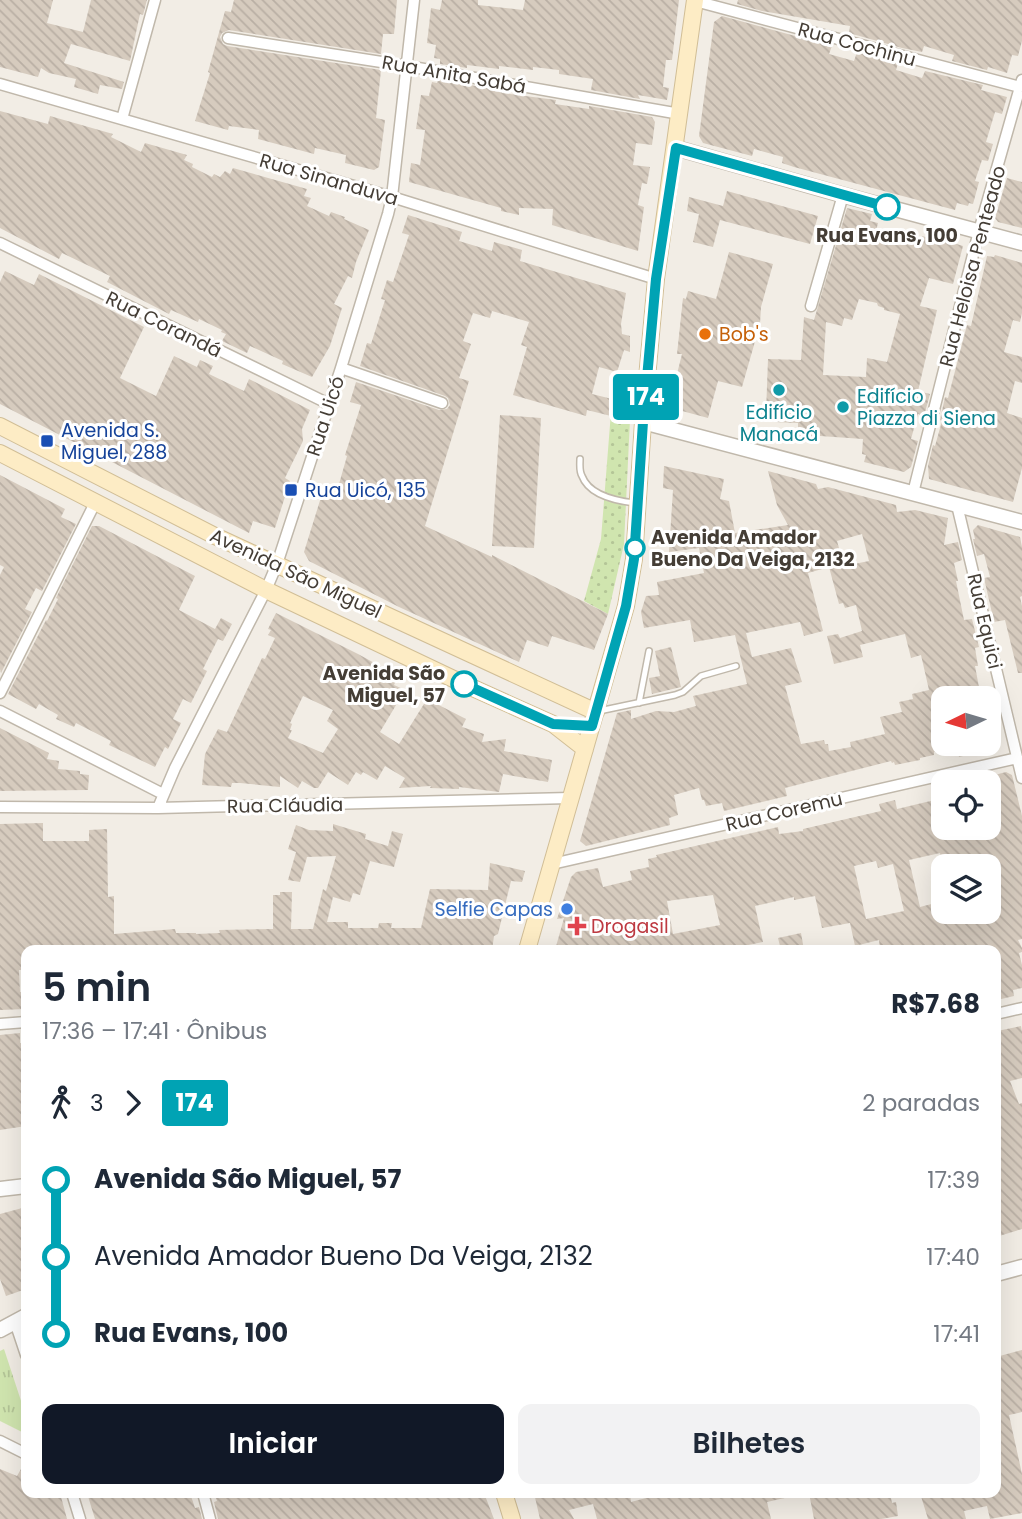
<!DOCTYPE html>
<html lang="pt">
<head>
<meta charset="utf-8">
<style>
  :root { --surface:#fff; --page:#f2f2f3; --text:#1f2937; --muted:#747a83; --accent:#111827 }
  body { margin:0; font-family:Poppins,sans-serif; background:var(--page); color:var(--text); height:100vh; display:flex; flex-direction:column; font-size:26px; white-space:nowrap }
  * { box-sizing:border-box; margin:0 }
  p { font-size:23px; color:var(--muted) }
  .icon { flex:none; width:38px; height:38px; fill:none; stroke:currentColor; stroke-width:2; stroke-linecap:round; stroke-linejoin:round }
  .map { position:relative; flex:1; overflow:hidden }
  .sheet { position:absolute; left:21px; top:945px; width:980px; height:553px; display:flex; flex-direction:column; background:var(--surface); border-radius:14px; box-shadow:0 7px 28px #0002 }
  .sheet>* { flex:none }
  .badge { padding:0 14px; border-radius:5px; font-size:24px; line-height:46px }
  .needle { width:46px; rotate:265deg }
  .buttons { position:absolute; left:931px; top:686px; display:grid; gap:14px }
  .buttons a { display:grid; place-items:center; width:70px; height:70px; border-radius:14px; background:var(--surface); box-shadow:0 7px 28px #0002; font-size:35px }
  .map>.badge { position:absolute; translate:-50% -50%; box-shadow:0 0 0 4px #fff }
  .legs { display:flex; align-items:center; gap:10px; height:77px; padding:0 21px; font-size:23px }
  .legs p { margin-inline-start:auto }
  .overview { display:flex; align-items:center; justify-content:space-between; height:119px; padding:0 21px }
  h1 { font-size:38px; font-weight:600; line-height:52px }
  .button { display:flex; gap:14px; margin-top:auto; padding:14px 21px }
  .button a { flex:1; height:80px; border-radius:14px; background:var(--accent); color:#fff; font-size:28px; font-weight:600; line-height:80px; text-align:center }
  .button a+a { background:var(--page); color:var(--text) }
  ul { padding:0 21px; list-style:none }
  li { display:flex; align-items:center; gap:24px; height:77px; font-size:26px }
  li i { display:grid; place-items:center; width:10px; height:100%; margin:0 9px; background:currentColor }
  li i::after { content:''; width:18px; height:18px; margin:-9px; border:5px solid; border-radius:50%; background:var(--surface) }
  li p { margin-inline-start:auto }
  li:first-child i { background:linear-gradient(#0000 50%,currentColor 0) }
  li:last-child i { background:linear-gradient(currentColor 50%,#0000 0) }
  .map>svg:first-child { display:block }
</style>
</head>
<body>
<div class="map">
<svg width="1022" height="1519" viewBox="0 0 1022 1519">
  <defs>
    <pattern id="grass-dots" width="8" height="8" patternUnits="userSpaceOnUse" patternTransform="scale(1.75)"><rect width="8" height="8" fill="#d0e5af"/><path d="M2 2h.1M6 6h.1" fill="none" stroke="#b4c597" stroke-width="1.8" stroke-linecap="round"/></pattern>
    <pattern id="park-tufts" width="24" height="20" patternUnits="userSpaceOnUse" patternTransform="scale(1.75)"><rect width="24" height="20" fill="#d0e5af"/><path d="M3 7l-1-3M5 7V3M7 7l1-3M15 17l-1-3M17 17v-4M19 17l1-3" fill="none" stroke="#b4c597"/></pattern>
    <pattern id="building-back-hatch" width="6" height="6" patternUnits="userSpaceOnUse" patternTransform="scale(1.75)"><rect width="6" height="6" fill="#d6cbbe"/><path d="M-1 5l2 2M0 0l6 6M5-1l2 2" fill="none" stroke="#b9afa4"/></pattern>
  </defs>
  <rect width="100%" height="100%" fill="#f2ede5"/>
  <path fill="url(#grass-dots)" d="M614,374l18,5 -8,165 -16,70 -24,-13 17,-62z"/>
  <path fill="url(#park-tufts)" d="M4,1349l22,67v18l-26,-13v-70z"/>
  <path fill="url(#building-back-hatch)" fill-rule="evenodd" d="M0,0h53l-6,23 36,9 8,-32h56l-4,15 -3,-1 -10,47 -59,-17 -7,19 60,19 -2,7 -22,-4 -2,9 -24,-7 2,-8 -27,-6 -8,-5 -3,9 -38,-10z
    M234,0h163l-3,34h-11l-2,20 -152,-24 -7,3 -2,4 3,7 4,2 154,24 -5,48 9,2 -6,47 -5,3 -29,-7 1,-8 -31,-7 -1,6 -56,-15 1,-9 -30,-4 -1,4 -33,-9 15,-48 -2,-1 17,-61 6,1z
    M442,0h36v5l45,5 2,-10h154l-7,60h-6l-3,27 6,1 -2,12 -29,-5 2,4 -49,-9 2,-11 -34,-5v-4l-26,-3v3l-34,-4v3l-32,-4v3l-27,-4v-5l-6,-1 2,-13 -9,-2 4,-35 9,2z
    M738,0h284v41l-4,15 -6,-1 -5,18 -19,-6 -1,3 -35,-9 2,-6 -30,-9 -2,6 -20,-4 -53,-15 1,-7 -88,-15 -25,-7z
    M722,16l110,30 -3,8 25,7 3,-9 41,11 -2,7 26,8 3,-7 58,14 -2,5 26,7 -5,17 -7,-2 -9,30 7,2 -5,17 -6,-1 -7,21 4,1 -6,22 -4,-1 -1,3 -11,-3 -2,7 -161,-43 -12,-4 1,-6 -29,-8 -2,7 -49,-13 -4,-7 15,-114z
    M438,79l64,12v2l54,7 -1,4 34,5v-3l63,11 3,5 -3,23 -16,-2 -3,22 17,2 -3,17 -5,-1 -4,22 6,2 -6,44 -86,-26 1,-16 -34,-1v7l-18,-4v-3l-92,-26 2,-19 9,2 5,-35 -9,-1 5,-34 8,1 3,-14 5,1z
    M0,111l48,13 2,-8 63,18 -2,3 30,15 4,-9 42,12 -3,5 9,4 -1,3 20,10 2,-3 6,3 5,-6 5,3 3,-6 74,21 -3,7 7,2 -4,8 22,10 2,-4 14,5 -1,2 25,11 -13,32 -4,16 -4,-2 -14,28 8,4 -12,38 -18,31 -30,-13 1,-3 -33,-15 -3,7 -25,-12 4,-7 -5,-2 1,-2 -23,-11 -1,3 -27,-12 -2,4 -62,-32 3,-6 -48,-23 -3,6 -59,-31z
    M1007,178l15,4v46l-24,-6 -3,-4z
    M727,191l91,25 -8,28 -90,-24 -7,27 -20,-5 6,-28 -12,-3 2,-14 34,9z
    M847,208l25,6 -2,7 8,2 -2,8 20,5 2,-1 6,1 2,-1 15,4 1,-3 19,5v-2l22,7 -10,38 -24,-6 -9,28 17,4 -19,81 12,3 -6,22 -6,-2 -7,25 7,2 -7,26 -7,5 -40,-10 2,-7 -4,-1 1,-15 -43,-3v3l-22,-1v-15l-23,-1v-8l-9,-1 2,-54 33,1 3,-43 10,3zM859,299l18,4 1,3 6,2v2l16,4 -13,48 -20,-4 -1,19 -43,-2 3,-53 16,4 2,-8 8,2z
    M408,215l54,17 -3,9 33,10 2,-9 18,5 10,3 -2,11 106,32 -5,31 1,10 8,2v16l-6,-2 -7,22 -18,-5 -7,27 20,5 -1,17 -24,-6 -1,6 -73,-21 14,-48 -6,-2 8,-23 -37,-11 -2,7 -17,-5 -10,28 8,3 -12,34 10,3 -44,145 67,31v-2l116,59 -14,36 -42,-14 -4,11 -21,-7 -8,22 -120,-55 -90,-46 -5,-9 18,-58 13,4 12,-42 -2,-1 16,-50 -11,-3 6,-20 83,28 8,-1 3,-4 -2,-7 -3,-2 -85,-30 7,-23 4,1 14,-44 -4,-1 6,-19 6,2 16,-47 -7,-2z
    M729,252l44,12 -12,43 -1,17 -18,63 -24,-6 -10,37 -48,-13 6,-21 8,2 8,-32h-5l6,-56 3,1 2,-8 28,8z
    M995,255l27,8v50l-2,9 -7,-2 -9,32 18,5v26l-7,-2 -8,32 15,5v50l-9,34 -84,-23 -1,-13 5,-21 2,1 7,-25 -2,-1 5,-23 3,1 19,-73 4,1 16,-70 7,1z
    M5,271l29,14 5,-11 105,53 -24,51 36,18 18,-40 23,11 3,-7 13,6 -4,8 35,17 5,-12 61,31 -8,19 1,12 -18,37 5,3 -15,47 -22,-7 -4,12 -249,-129v-122z
    M500,415l41,3 -7,130 -42,-2z
    M664,466l60,13 -4,20 9,2 6,32 53,-8 -11,-20 -9,-34 48,13 2,5 10,-2 68,18 1,7 18,-2 33,8 -4,27 14,-3 4,18 -8,3 4,18h-2l8,39 8,-1 7,28 -4,1 3,18h-3l6,32h-38v52l-9,2v3l-14,3v2l-25,5 -1,-3 -2,1 -1,-2 -106,27 2,8 -63,15 -2,-8 -16,3 -2,-6h-2l-3,-12 -25,7 4,20 -9,3 1,7 -84,21 -6,-5 37,-128 14,-3v9l25,-8 18,1 22,-6 -3,-10 54,-12 -12,-49 -41,7 -4,-22 -46,8 -3,-16 5,-16 13,-1 -2,-13 47,-9 -5,-25 -30,4 4,-62 -10,-2zM862,534l7,27 -25,5 -7,-25zM829,567l10,37 4,-1 2,5 11,-3 6,26 -22,7 -2,-4 -11,2 7,28 29,-7 -3,-12 45,-11 6,24 10,-3 8,35 -17,4 1,5 -14,3 3,10 -22,5 5,17 -35,8 1,5 -22,4 -1,-7h-3l-1,-4 -23,4 -16,-58 17,-4 -11,-34 -39,9 -6,-24 54,-11 4,14 19,-5 -15,-58z
    M0,475l65,34 -4,8 15,7 -34,67 -6,-3 -11,21 7,3 -31,61 -1,-4v-94l4,-8 -4,-2z
    M978,525l42,12 2,10v49l-2,1 2,9v67h-4l-13,-53 -11,2 -10,-44 6,-1 -6,-23 -7,2 -4,-17h2l-2,-9z
    M92,526h7l96,50 -16,34 36,19 6,-11 11,6 -9,17 -5,-2 -15,30 4,2 -16,32 -8,-4 -10,20 8,4 -13,26 -3,-2 -10,20 -46,-22 2,-4 -35,-18 -2,4 -18,-8 2,-4 -19,-11 -3,5 -28,-15 38,-74 1,1 11,-22 -2,-1z
    M276,613l82,41 40,22 -4,9 11,5 -25,42 19,12 28,-45 39,20 -4,8 22,7 -2,8 24,-3 -2,12 48,9 -4,22 -45,-8 -4,18 -40,-5v2l-29,-1 1,-2 -32,2 6,-10 -20,-12 -8,14 -14,-8 -2,3 -5,-3 -8,13 -20,-13 -10,16h-4l-12,-7 -4,7 -18,-12v11l-40,-4h-8l-1,4 -29,-2 3,-31 13,-25 9,3 35,-74 3,1 10,-21 -7,-3 3,-5 -3,-1zM303,696l30,14 -6,11 11,8 -15,24 -35,-15 4,-8h-2l2,-6 -2,-1z
    M671,647l10,40 -29,7 -3,-16 11,-2 -5,-25z
    M0,728l49,25 -2,6 12,2 -1,8 22,2v3l9,1 -1,15 -88,1z
    M956,744h38l1,4 -36,9z
    M1006,772l6,3 10,41v123l-4,1 4,8v4l-3,1 3,12v23l-9,2 1,6 -17,4 -1,-6v-44h-116l-1,-10 -24,6 -5,-23 -28,5 -7,-32 -21,4v-3l-39,9 8,36 -25,5 -19,3h-164l9,-32 -7,1 14,-42 5,-5 22,-4 5,19 29,-7 -2,-9 19,-4 -1,-8 9,-2 -1,-2 122,-28 1,7 24,-3v-2l78,-18 -2,-7 16,-4 2,9 46,-11v30h46v-41h4l-2,-11zM940,853l3,13h46v46h-46v-11l-23,6 -11,-47zM876,861l2,7 15,-4 11,47 -38,8 -12,-53zM713,895l7,30 -47,9 -6,-33z
    M43,823v18h46v-11l18,-1 1,68 6,-1v38l61,-5 1,4h20v1l24,-1 -1,-3 54,-1v-34h7v-3h12l-1,37h22l10,-40 3,2 10,-35 -29,1 -7,25 -12,-2 8,-28 -8,-3 8,-24 13,5 24,1v-7l33,10 -1,5 23,7 4,-15 11,3 -9,33 -24,-6 -10,34 -7,-2 -3,9 -17,-5 -6,25h21v6h30l1,-5h13l-1,5h30l9,-39 58,1 2,-27 35,8 -3,11 -11,-1 -13,53 -4,2 -2,14h-230v-2l-26,2h-210v20h-7l1,22h5l1,17 -26,1v-186z
    M801,933l3,17h-23l-3,-12z
    M1021,1026l1,6v46l-12,3 9,23 3,-1v126l-26,8v-189l4,-1 -3,-16z
    M20,1033v10h6v58l-1,1 1,24 -26,4v-95z
    M26,1207v82l-20,7 -6,-17v-65z
    M1022,1350v62l-13,3 13,59v39l-32,6 -3,-13 -23,5 2,8h-38l-8,-26h76v-136z
    M25,1462h1v31h34l7,26h-67v-50l17,7z
    M87,1493h103l5,15 4,-1 3,12h-107z
    M214,1493h270l10,26h-276l-4,-17 3,-1z
    M534,1493h96l1,9 34,-9h123l1,4 -22,5 4,17h-174l-4,-15 -24,6 5,9h-34z
    M809,1493h81l2,10 4,-1 2,14 -17,3h-67z"/>
  <g fill="none" stroke-linecap="round" stroke-linejoin="round">
    <defs>
      <path id="service" d="M580,459c0,6 -1,12 2,17 7,19 35,25 53,27
        M639,703l10,-52
        M599,711l76,-16 8,-3 18,-16 35,-10"/>
      <path id="minor" d="M695,1l325,86
        M228,38l179,28 273,48
        M0,84l392,113 264,82
        M122,119l33,-119
        M0,243l329,161
        M811,306l32,-111
        M341,368l101,35
        M913,493l66,-262 43,-151
        M957,505l65,273
        M0,693l95,-190
        M0,711l163,83
        M0,807l158,1 412,-10
        M158,808l17,-40 91,-178 11,-26 64,-196 47,-154 4,-17 22,-197
        M552,864l465,-106
        M996,1014l26,-6
        M0,1024l26,-2
        M15,1322l11,33
        M0,1441l26,13
        M72,1493l8,26
        M203,1493l7,26"/>
      <path id="tertiary" d="M676,148l167,47 179,48
        M643,422l379,100
        M0,1189l26,-3
        M996,1274l26,-7
        M0,1330l26,-14"/>
      <path id="secondary" d="M0,426l215,110 381,176
        M0,453l266,137 198,94 89,40 32,25
        M527,950l99,-344 8,-47 9,-137 13,-143 39,-279
        M504,1493l8,26"/>
    </defs>
    <use href="#service" stroke="#c0b8ab" stroke-width="8"/>
    <use href="#minor" stroke="#c0b8ab" stroke-width="13"/>
    <use href="#tertiary" stroke="#c0b8ab" stroke-width="17"/>
    <use href="#secondary" stroke="#d1be96" stroke-width="18"/>
    <use href="#service" stroke="#fff" stroke-width="5"/>
    <use href="#minor" stroke="#fff" stroke-width="10"/>
    <use href="#tertiary" stroke="#fff" stroke-width="14"/>
    <use href="#secondary" stroke="#fdecc5" stroke-width="16"/>
  </g>
  <g fill="none" stroke-linecap="round" stroke-linejoin="round">
    <defs>
      <path id="line-1" d="M464,684l89,40 39,2 34,-120 8,-47 9,-137 13,-143 20,-131 211,59"/>
    </defs>
    <use href="#line-1" stroke="#fff" stroke-width="16"/>
    <use href="#line-1" stroke="#00a3b4" stroke-width="10"/>
  </g>
  <g fill="#fff" stroke="#00a3b4" stroke-width="3.5">
    <circle cx="887" cy="207" r="12"/>
    <circle cx="635" cy="548" r="9"/>
    <circle cx="464" cy="684" r="12"/>
  </g>
  <circle fill="#e8710a" stroke="#fff" stroke-width="2.5" cx="705" cy="334" r="7"/>
  <g fill="#0f9aa8" stroke="#fff" stroke-width="2.5">
    <circle cx="779" cy="390" r="7"/>
    <circle cx="843" cy="407" r="7"/>
  </g>
  <g fill="#1a4fb4" stroke="#fff" stroke-width="2.5">
    <rect x="40" y="434" width="14" height="14" rx="3.5"/>
    <rect x="284" y="483" width="14" height="14" rx="3.5"/>
  </g>
  <circle fill="#3f7fe0" stroke="#fff" stroke-width="2.5" cx="567" cy="909" r="7"/>
  <path fill="#e0444e" stroke="#fff" stroke-width="2.5" d="M573.5 915.5h7v7h7v7h-7v7h-7v-7h-7v-7h7z"/>
  <g text-anchor="middle" stroke-width="6" stroke-linejoin="round" paint-order="stroke">
    <g font-size="19" fill="#443d35" stroke="#fff">
      <text transform="translate(857 44) rotate(15)" y="7">Rua Cochinu</text>
      <text transform="translate(454 74) rotate(10)" y="7">Rua Anita Sabá</text>
      <text transform="translate(329 179) rotate(16)" y="7">Rua Sinanduva</text>
      <text transform="translate(972 266) rotate(-75)" y="7">Rua Heloisa Penteado</text>
      <text transform="translate(164 324) rotate(26)" y="7">Rua Corandá</text>
      <text transform="translate(325 416) rotate(-72)" y="7">Rua Uicó</text>
      <text transform="translate(296 573) rotate(25)" y="7">Avenida São Miguel</text>
      <text transform="translate(985 621) rotate(77)" y="7">Rua Equici</text>
      <text transform="translate(285 805) rotate(-1)" y="7">Rua Cláudia</text>
      <text transform="translate(784 811) rotate(-13)" y="7">Rua Coremu</text>
    </g>
    <g font-size="19" font-weight="bold" fill="#443d35" stroke="#fff">
      <text x="887" y="242">Rua Evans, 100</text>
      <text x="651" y="544" text-anchor="start">Avenida Amador<tspan x="651" dy="22">Bueno Da Veiga, 2132</tspan></text>
      <text x="445" y="680" text-anchor="end">Avenida São<tspan x="445" dy="22">Miguel, 57</tspan></text>
    </g>
    <g font-size="19" fill="#c56008" stroke="#fff" text-anchor="start">
      <text x="719" y="341">Bob's</text>
    </g>
    <g font-size="19" fill="#0d838f" stroke="#fff" text-anchor="start">
      <text x="857" y="403">Edifício<tspan x="857" dy="22">Piazza di Siena</tspan></text>
      <text x="779" y="419" text-anchor="middle">Edifício<tspan x="779" dy="22">Manacá</tspan></text>
    </g>
    <g font-size="19" fill="#164399" stroke="#fff" text-anchor="start">
      <text x="61" y="437">Avenida S.<tspan x="61" dy="22">Miguel, 288</tspan></text>
      <text x="305" y="497">Rua Uicó, 135</text>
    </g>
    <g font-size="19" fill="#366cbe" stroke="#fff" text-anchor="end">
      <text x="553" y="916">Selfie Capas</text>
    </g>
    <g font-size="19" fill="#be3a42" stroke="#fff" text-anchor="start">
      <text x="591" y="933">Drogasil</text>
    </g>
  </g>
</svg>
<div class="buttons">
<a><svg class="needle" viewBox="-14 -14 28 28"><path d="M0-13l5 13h-10z" fill="#e53935"/><path d="M0 13l5-13h-10z" fill="#747a83"/></svg></a>
<a><svg class="icon" aria-label="locate" viewBox="0 0 24 24"><circle cx="12" cy="12" r="6"/><path d="M12 2v4M12 18v4M2 12h4M18 12h4"/></svg></a>
<a><svg class="icon" aria-label="layers" viewBox="0 0 24 24"><path d="M12 4l9 5-9 5-9-5zM3 14l9 5 9-5"/></svg></a>
</div>
<b class="badge" style="left:646px;top:397px;background:#00a3b4;color:#fff">174</b>
<section class="sheet">
<div class="overview"><div><h1>5 min</h1><p>17:36 – 17:41 · Ônibus</p></div><b>R$7.68</b></div>
<div class="legs"><svg class="icon" aria-label="walk" viewBox="0 0 24 24"><circle cx="13" cy="4" r="2"/><path d="M13 8l-2 6 4 7M11 14l-3 7M7 12l3-4h3l4 4"/></svg>3<svg class="icon" aria-label="forward" viewBox="0 0 24 24"><path d="M9 5l7 7-7 7"/></svg><b class="badge" style="background:#00a3b4;color:#fff">174</b><p>2 paradas</p></div>
<ul>
<li><i style="color:#00a3b4"></i><b>Avenida São Miguel, 57</b><p>17:39</p></li>
<li><i style="color:#00a3b4"></i><span>Avenida Amador Bueno Da Veiga, 2132</span><p>17:40</p></li>
<li><i style="color:#00a3b4"></i><b>Rua Evans, 100</b><p>17:41</p></li>
</ul>
<div class="button"><a>Iniciar</a><a>Bilhetes</a></div>
</section>
</div>
</body>
</html>
